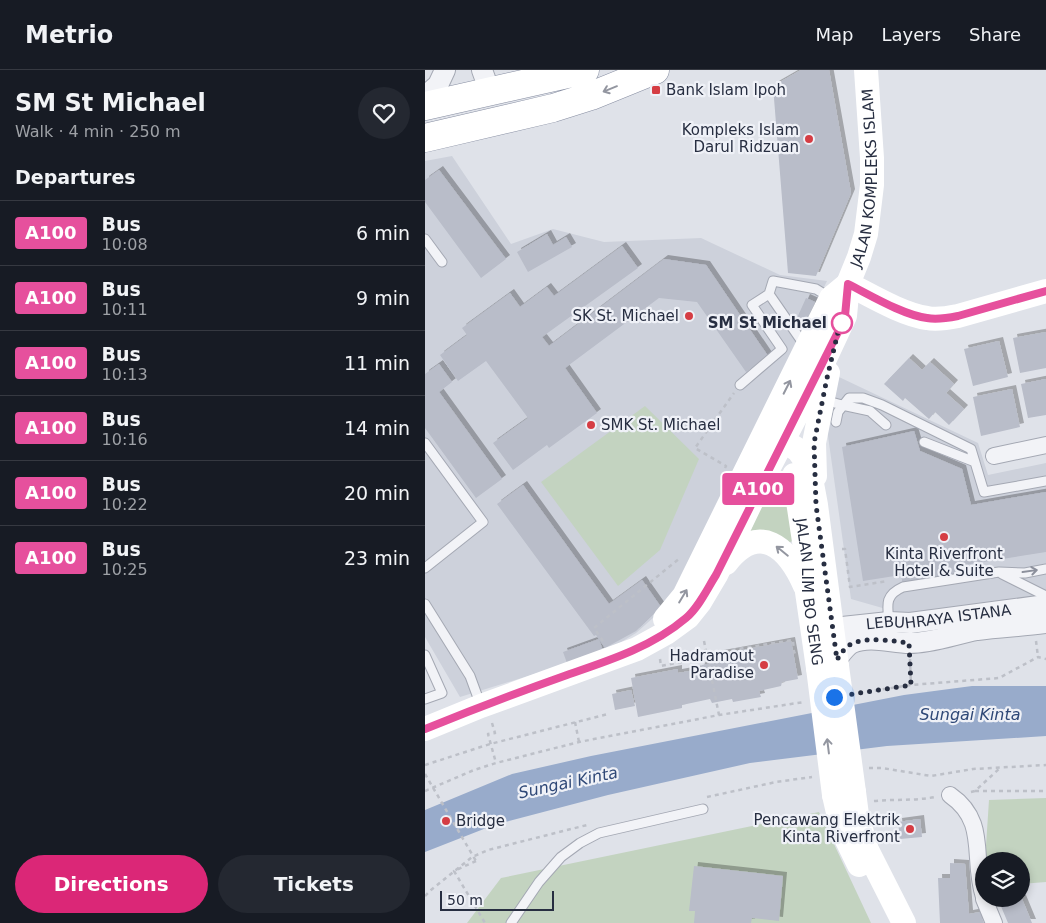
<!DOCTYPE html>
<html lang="en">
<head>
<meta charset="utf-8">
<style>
  :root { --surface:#171b24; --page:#242831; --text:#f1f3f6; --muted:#9ea1a6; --line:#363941; --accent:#db2777 }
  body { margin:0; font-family:"DejaVu Sans",sans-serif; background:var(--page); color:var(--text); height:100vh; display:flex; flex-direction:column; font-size:19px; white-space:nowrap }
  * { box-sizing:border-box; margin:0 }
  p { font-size:16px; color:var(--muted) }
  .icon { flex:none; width:28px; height:28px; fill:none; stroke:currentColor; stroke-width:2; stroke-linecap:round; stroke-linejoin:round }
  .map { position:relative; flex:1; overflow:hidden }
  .side { display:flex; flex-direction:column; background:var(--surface); width:425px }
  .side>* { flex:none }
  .badge { padding:0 10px; border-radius:4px; font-size:18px; line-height:32px }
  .tools { position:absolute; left:550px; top:782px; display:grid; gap:10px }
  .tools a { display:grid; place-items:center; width:55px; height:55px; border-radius:50%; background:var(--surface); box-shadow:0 2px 8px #0003; font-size:25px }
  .scale { position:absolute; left:15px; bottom:12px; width:114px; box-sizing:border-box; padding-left:5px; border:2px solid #272e41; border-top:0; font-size:14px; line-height:18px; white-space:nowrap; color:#272e41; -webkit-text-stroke:4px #eff1f7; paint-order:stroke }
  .you { position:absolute; width:25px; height:25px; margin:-12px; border:4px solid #fff; border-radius:50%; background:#1a73e8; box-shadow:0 0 0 8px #1a73e833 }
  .map>.badge { position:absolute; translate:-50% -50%; box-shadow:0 0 0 2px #fff }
  h2 { padding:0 15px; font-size:19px; line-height:45px }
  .round { display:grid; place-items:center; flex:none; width:52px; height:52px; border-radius:26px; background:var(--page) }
  .head { display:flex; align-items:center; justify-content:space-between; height:85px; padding:0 15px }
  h1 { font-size:24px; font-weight:600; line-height:38px }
  .primary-button { display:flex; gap:10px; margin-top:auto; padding:10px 15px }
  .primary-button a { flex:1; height:58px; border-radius:30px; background:var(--accent); color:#fff; font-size:20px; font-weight:600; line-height:58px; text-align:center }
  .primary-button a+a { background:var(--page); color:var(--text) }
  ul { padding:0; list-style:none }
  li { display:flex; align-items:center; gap:15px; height:65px; padding:0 15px; border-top:1px solid var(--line) }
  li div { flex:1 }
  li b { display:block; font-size:19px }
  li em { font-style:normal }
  li .badge { min-width:55px; font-weight:700; text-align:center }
  header { display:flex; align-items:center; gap:30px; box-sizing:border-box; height:70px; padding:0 25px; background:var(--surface); border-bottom:1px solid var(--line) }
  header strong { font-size:24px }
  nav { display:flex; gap:28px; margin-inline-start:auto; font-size:18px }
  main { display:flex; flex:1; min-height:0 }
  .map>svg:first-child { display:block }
</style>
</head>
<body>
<header>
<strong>Metrio</strong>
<nav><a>Map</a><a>Layers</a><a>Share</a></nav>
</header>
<main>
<section class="side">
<div class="head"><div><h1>SM St Michael</h1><p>Walk · 4 min · 250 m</p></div><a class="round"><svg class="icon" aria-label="heart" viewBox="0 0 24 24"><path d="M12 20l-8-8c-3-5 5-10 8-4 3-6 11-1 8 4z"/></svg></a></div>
<h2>Departures</h2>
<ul>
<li><span class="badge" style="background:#e6509d;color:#fff">A100</span><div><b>Bus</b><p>10:08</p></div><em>6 min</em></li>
<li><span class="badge" style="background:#e6509d;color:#fff">A100</span><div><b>Bus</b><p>10:11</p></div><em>9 min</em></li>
<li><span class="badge" style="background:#e6509d;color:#fff">A100</span><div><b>Bus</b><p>10:13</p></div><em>11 min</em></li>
<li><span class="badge" style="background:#e6509d;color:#fff">A100</span><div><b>Bus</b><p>10:16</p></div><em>14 min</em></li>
<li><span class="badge" style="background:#e6509d;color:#fff">A100</span><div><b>Bus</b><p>10:22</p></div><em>20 min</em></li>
<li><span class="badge" style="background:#e6509d;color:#fff">A100</span><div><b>Bus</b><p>10:25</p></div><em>23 min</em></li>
</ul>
<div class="primary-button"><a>Directions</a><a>Tickets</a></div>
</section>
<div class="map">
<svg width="621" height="853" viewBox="0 0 621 853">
  <defs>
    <filter id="shadow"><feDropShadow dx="4" dy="-4" stdDeviation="0" flood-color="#0004"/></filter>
  </defs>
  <rect width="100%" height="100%" fill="#dfe2e9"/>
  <path fill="#cdd1db" d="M27,86l59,88 42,-15 51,13 97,-4 79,37 47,6 -140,289 -25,40 -26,23 -26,16 -53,18 -97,30 -35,-60v-476z
    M414,307l139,66 10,32 58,-12v137l-132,17 -63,-18 -24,-170z"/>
  <path fill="#c3d3c0" d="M220,336l54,53 -39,91 -42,36 -77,-104z
    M351,403l7,2 10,62 -1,4 -3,2 -40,-9z
    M621,728v84l-25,2v-23h-36l4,-61z
    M394,742l52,111h-404l34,-45z"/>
  <path fill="#98abcb" d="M547,616h74v50l-159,10 -137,17 -142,32 -114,30 -69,27v-42l87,-36 79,-18 313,-61z"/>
  <path fill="#b9bdc9" filter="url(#shadow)" d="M376,0h28l22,123 -35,83 -28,-3 -15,-187z
    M14,100l67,89 -25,19 -56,-76v-22z
    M122,164l6,11 13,-8 6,10 -44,25 -11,-20z
    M197,176l16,22 -96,69 7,9 115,-87 42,6 62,91 -22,16 -49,-70 -38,-4 -94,70 32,45 -48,35 -2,-3 -34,25 -20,-27 35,-25 -42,-57 -28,20 -18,-26 27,-20 -5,-7 48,-35 10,14 27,-20 7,9z
    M381,228l9,4 -9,20 -9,-4z
    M621,262v36l-26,5 -7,-35z
    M574,271l9,36 -35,9 -9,-37z
    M484,288l13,12 8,-8 24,22 -8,9 18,16 -15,16 -14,-13 -6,7 -24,-21 -2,3 -19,-17z
    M14,294l13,18 -13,10 63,87 -26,19 -51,-70v-54z
    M621,309v36l-18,3 -7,-34z
    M587,319l8,38 -39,9 -8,-39z
    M489,361l6,20 42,18 9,36 75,-13v60l-88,14 2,16 -56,9 -3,-16 -38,6 -21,-134z
    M98,415l86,119 33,-24 19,27 -25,24 -31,17 -9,-13 -2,1 -97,-132z
    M174,569l4,12 -36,12 -4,-11z
    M366,571l7,38 -16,3 -1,4 -22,5 2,6 -28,5 -1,-3 -20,4 -2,-4 -28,6v3l-44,9 -7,-39 47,-9v4l22,-4 2,-4 20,-4 -2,-7z
    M206,620l4,16 -20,4 -3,-16z
    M495,749l2,18 -22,2 -2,-17z
    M525,793l15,1 4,50 11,-2 4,11h-44l-2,-45h12z
    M269,796l89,10 -4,45 -27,-3 -1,5h-57l1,-12h-6z
    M589,829h8l10,24h-24l-8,-19z"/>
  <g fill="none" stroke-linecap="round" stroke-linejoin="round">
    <defs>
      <path id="service" d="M0,169l17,23
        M380,276l-36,-52 4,-13 43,8 13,8
        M315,315l42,-36 -30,-44 17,-11
        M399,330l18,5 28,6 16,14
        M411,352l2,-10 11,-14h14l19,7 89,44 13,43 62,-11
        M499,372l51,20
        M0,373l58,79 -58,46
        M577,504l44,22
        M0,534l45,72 11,30
        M464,552c-2,-18 -4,-27 14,-35l96,-15 26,1 21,-4
        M0,585l17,38 -17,6
        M86,853l28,-41 22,-25 19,-14 19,-10 104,-24"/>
      <path id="minor" d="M569,386l52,-11
        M525,725c39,27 21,63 34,102
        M559,829l10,24"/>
      <g id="tertiary">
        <path d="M57,0l8,22"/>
        <path d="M0,26l13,-11 7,-15"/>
        <path id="s1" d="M399,571l9,-13 56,-6 21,1 136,-18"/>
        <path d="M411,590c5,-6 9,-13 16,-17 18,-8 40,0 57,0 24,0 46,-9 68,-13 23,-3 46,-4 69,-7"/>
      </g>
      <path id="trunk" d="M0,36l160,-36
        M0,68l128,-30 38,-12 64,-26"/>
    </defs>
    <use href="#service" stroke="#a4a8b3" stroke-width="11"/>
    <use href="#minor" stroke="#a4a8b3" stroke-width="18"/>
    <use href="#tertiary" stroke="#a4a8b3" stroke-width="22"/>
    <use href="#trunk" stroke="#868da1" stroke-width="29"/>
    <path stroke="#bdc0c8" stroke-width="2.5" stroke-dasharray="4 4" stroke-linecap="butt" d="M300,398l1,-2 -31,-18 39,-55
      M417,479h3l5,38 38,-6
      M178,571l-9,-13 86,-70
      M279,571l15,74
      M611,571l2,16
      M235,589l1,7 37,-7 9,-5 86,-14 1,12 2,1
      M485,589l1,26
      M434,623l52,-8 88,-7 39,-21 8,2
      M150,652l4,20
      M67,653l3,10 -7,1 8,29
      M0,695l65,-21 118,-30
      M444,698h13l49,8 42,-7 73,-4
      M0,721l49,-21 22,-7 83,-21 140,-27 85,-13
      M550,721h71
      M546,722l4,-1 25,-23
      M282,727l69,-15 36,-5
      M449,731c21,-2 40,0 61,-4
      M51,791l-22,10 31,52
      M0,826l6,-6 41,-33 16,-7 99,-25"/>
    <use href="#service" stroke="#f2f3f7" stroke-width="9"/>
    <use href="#minor" stroke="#f2f3f7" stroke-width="16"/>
    <use href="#tertiary" stroke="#f2f3f7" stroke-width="20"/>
    <g stroke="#fff" stroke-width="24">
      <path d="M423,214c22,11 55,31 79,34 10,2 21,0 31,-2l88,-25"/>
      <path d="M346,363l27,17 5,7 7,16 6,32 21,161"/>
      <path id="s2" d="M369,405l13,86v31l11,76"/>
      <path d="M390,406l-1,-33 14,-70"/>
      <path d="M301,493c33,-42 62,-16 79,23"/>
      <path d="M240,549l19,-23 147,-298 17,-14"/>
      <path id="s3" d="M0,659l56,-23 156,-57 29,-16 22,-16 12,-15 16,-27 40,-83 61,-116 28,-60 3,-32 11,-27 7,-23 6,-49v-27l-6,-88"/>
      <path d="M429,722l3,23 10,35 37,73"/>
      <path d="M409,725l8,35 17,35"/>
    </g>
    <use href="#trunk" stroke="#fff" stroke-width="28"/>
    <path stroke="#bdc0c8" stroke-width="2.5" stroke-dasharray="4 4" stroke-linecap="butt" d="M0,704l51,87"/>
    <path stroke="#fff" stroke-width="24" d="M412,596l17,126
      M393,598l16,127"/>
  </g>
  <defs><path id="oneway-shaft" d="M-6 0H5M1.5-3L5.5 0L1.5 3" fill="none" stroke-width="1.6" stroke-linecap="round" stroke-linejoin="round" transform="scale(1.25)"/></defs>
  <g stroke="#9396a0">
    <use href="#oneway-shaft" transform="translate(185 19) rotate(158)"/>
    <use href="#oneway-shaft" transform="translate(362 317) rotate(-63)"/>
    <use href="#oneway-shaft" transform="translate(357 481) rotate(-141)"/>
    <use href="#oneway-shaft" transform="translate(258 526) rotate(-59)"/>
    <use href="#oneway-shaft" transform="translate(403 676) rotate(-97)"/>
  </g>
  <use stroke="#8c909c" href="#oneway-shaft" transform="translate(605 501) rotate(-8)"/>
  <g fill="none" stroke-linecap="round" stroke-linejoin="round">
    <defs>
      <path id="line" d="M0,659c47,-19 94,-37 142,-54 41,-14 85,-28 119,-57 13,-11 21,-29 30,-43l122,-243 7,-16 3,-32c22,11 55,31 79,34 10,2 21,0 31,-2l88,-25"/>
    </defs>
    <use href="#line" stroke="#fff" stroke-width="11"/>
    <use href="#line" stroke="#e6509d" stroke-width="8"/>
    <path stroke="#272e41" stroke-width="5" stroke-dasharray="0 9" d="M409,627l77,-12 -2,-42c-15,-2 -41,-6 -56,0 -7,3 -12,10 -16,17l-21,-155 -2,-62 13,-65 11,-46 7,-16 -3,7"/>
  </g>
  <g fill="#d53d44" stroke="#eff1f7" stroke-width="2">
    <rect x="226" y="15" width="10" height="10" rx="2.5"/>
    <circle cx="384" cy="69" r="5"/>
    <circle cx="264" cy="246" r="5"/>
    <circle cx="166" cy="355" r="5"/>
    <circle cx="519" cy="467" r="5"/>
    <circle cx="339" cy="595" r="5"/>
    <circle cx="21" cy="751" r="5"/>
    <circle cx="485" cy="759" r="5"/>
  </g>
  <circle fill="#fff" stroke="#e6509d" stroke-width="2.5" cx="417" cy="253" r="10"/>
  <g text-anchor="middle" stroke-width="4.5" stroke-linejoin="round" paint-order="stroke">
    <g font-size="15" fill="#272e41" stroke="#eff1f7" text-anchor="end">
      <text x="241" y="25" text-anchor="start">Bank Islam Ipoh</text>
      <text x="374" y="65">Kompleks Islam<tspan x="374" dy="17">Darul Ridzuan</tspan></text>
      <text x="254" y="251">SK St. Michael</text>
      <text x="176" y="360" text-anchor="start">SMK St. Michael</text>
      <text x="519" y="489" text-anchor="middle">Kinta Riverfront<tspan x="519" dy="17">Hotel &amp; Suite</tspan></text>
      <text x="329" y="591">Hadramout<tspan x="329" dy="17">Paradise</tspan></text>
      <text x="475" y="755">Pencawang Elektrik<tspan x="475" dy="17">Kinta Riverfront</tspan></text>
      <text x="31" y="756" text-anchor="start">Bridge</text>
    </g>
    <g font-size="15" fill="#272e41" stroke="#eff1f7">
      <text dy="5" stroke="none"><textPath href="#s3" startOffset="768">JALAN KOMPLEKS ISLAM</textPath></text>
      <text dy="5" stroke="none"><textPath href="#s2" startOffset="118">JALAN LIM BO SENG</textPath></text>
      <text dy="5" stroke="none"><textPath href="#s1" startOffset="122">LEBUHRAYA ISTANA</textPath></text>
    </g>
    <g font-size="15" font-weight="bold" fill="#272e41" stroke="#eff1f7" text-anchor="end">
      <text x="402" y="258">SM St Michael</text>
    </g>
    <g font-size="16" font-style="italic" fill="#2f4877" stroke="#eff1f7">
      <text x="545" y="650">Sungai Kinta</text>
      <text transform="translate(143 712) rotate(-12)" y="6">Sungai Kinta</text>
    </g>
  </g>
</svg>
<div class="tools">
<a><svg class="icon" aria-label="layers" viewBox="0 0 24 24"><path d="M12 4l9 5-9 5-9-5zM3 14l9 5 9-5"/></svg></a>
</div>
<div class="scale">50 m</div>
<div class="you" style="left:409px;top:627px"></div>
<b class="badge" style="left:333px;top:419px;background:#e6509d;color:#fff">A100</b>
</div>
</main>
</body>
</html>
